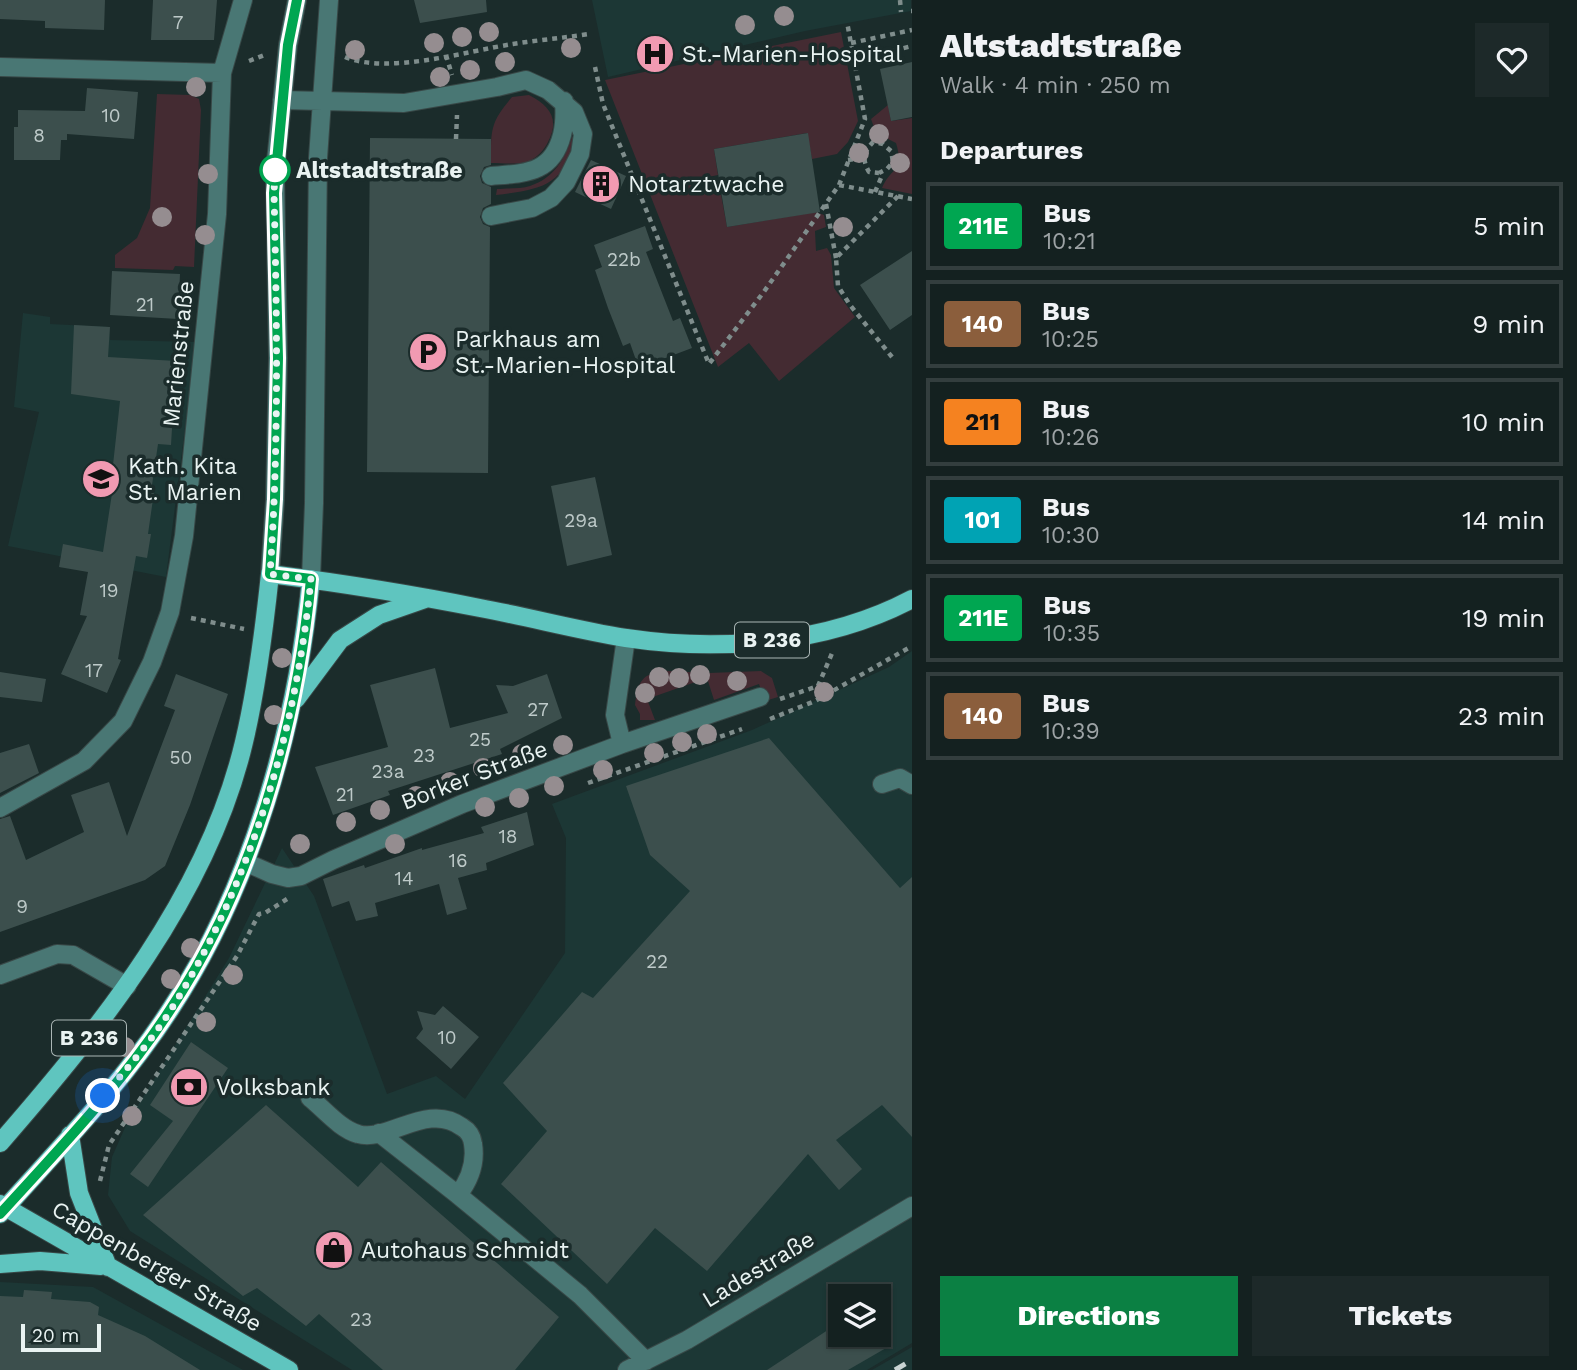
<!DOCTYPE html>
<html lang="en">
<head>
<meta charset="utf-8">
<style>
  :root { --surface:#142120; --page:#1d2929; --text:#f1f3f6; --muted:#9da3a5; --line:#333e3e; --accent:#0b8043 }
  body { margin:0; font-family:"Work Sans",sans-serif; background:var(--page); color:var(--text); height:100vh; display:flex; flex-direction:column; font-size:26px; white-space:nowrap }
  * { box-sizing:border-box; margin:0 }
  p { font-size:23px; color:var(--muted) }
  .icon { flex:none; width:38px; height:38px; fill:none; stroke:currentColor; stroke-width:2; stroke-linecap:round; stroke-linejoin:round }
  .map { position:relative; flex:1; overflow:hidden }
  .sheet { display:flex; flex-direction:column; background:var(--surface); width:665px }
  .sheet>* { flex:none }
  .badge { padding:0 14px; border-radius:5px; font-size:24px; line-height:46px }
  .controls { position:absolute; left:828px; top:1284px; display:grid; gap:14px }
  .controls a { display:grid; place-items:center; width:63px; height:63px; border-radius:0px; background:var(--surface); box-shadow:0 2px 5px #0004,0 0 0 2px var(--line); font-size:35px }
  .scale { position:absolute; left:21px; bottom:18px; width:80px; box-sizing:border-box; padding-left:7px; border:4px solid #e9f3f2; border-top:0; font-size:19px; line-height:24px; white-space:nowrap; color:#e9f3f2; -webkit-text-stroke:5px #1b2c2b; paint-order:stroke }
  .you { position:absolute; width:35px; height:35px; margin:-18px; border:5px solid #fff; border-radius:50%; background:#1a73e8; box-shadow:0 0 0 10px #1a73e833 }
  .map>.badge { position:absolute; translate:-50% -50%; box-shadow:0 0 0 4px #fff }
  h2 { padding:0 28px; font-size:26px; line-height:63px }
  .round { display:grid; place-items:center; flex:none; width:74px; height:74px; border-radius:0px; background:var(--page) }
  .head { display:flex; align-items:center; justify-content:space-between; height:119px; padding:0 28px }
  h1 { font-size:33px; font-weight:800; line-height:52px }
  .action { display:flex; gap:14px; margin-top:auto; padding:14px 28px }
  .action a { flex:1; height:80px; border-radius:0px; background:var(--accent); color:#fff; font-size:28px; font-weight:800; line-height:80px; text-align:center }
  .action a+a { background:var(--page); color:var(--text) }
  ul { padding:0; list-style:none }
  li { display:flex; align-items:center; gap:21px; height:88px; margin:0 14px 10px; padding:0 14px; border:4px solid var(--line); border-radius:0px }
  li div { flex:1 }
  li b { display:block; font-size:26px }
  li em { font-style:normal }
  li .badge { min-width:77px; font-weight:700; text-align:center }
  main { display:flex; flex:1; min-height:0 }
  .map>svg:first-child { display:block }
</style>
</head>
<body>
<main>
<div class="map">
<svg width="912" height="1370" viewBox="0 0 912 1370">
  <rect width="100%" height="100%" fill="#1b2c2b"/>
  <path fill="#1c3735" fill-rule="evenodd" d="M592,0h319v11l-106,20 -197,46z
    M23,313l27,4v7l59,3 1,13 86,2 -30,235 -158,-31 31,-134 -25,-5z
    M912,651v692l-45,27h-515l-222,-139 -22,-36 4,-38 15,-34 102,-165 53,-110 32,48 73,198 49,-18 29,23 100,-146 1,-115 -14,-34 200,-74 137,-63zM840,1297h38v38h-38z
    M0,1282l93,5 150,83h-243z
    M912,1347v23h-40z"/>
  <path fill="#442b32" d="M841,32l17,89 -10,21 -11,12 -25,5 -5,-26 -93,16 4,26 -19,4 3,14 18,-4 7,38 89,-15 8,3 2,12 -11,4 1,20 11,-3 4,7 3,33 21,29 -76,64 -30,-38 -31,24 -113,-287z
    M157,94l33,1 9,4 2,11 -7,157 -19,-1 -2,4 -58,-2v-13l22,-17 13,-30z
    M529,95c21,11 31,24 19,47 -4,8 -10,15 -19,19 -10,4 -27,2 -38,2 0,-34 -1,-40 21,-66z
    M888,105l3,16 21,-3v76l-30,-6c9,-22 23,-15 14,-45l-20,-10 -5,-14z
    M572,137l5,2c-15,48 -35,50 -81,56l1,-6c10,-1 24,0 33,-3 24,-8 35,-27 42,-49z
    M666,671l43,2 52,-2 11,7 6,19 -13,4 -6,-17 -45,16 -7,-22 -60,21 8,21h-15v-6l-5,-9c3,-23 6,-32 31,-34z"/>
  <path fill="#3c4f4d" d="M0,0h105l-1,30 -59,-2v-7l-45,-2z
    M153,0h64l-3,40h-63z
    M414,0h72l1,12 -67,11z
    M912,62v55l-21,4 -11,-52z
    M87,88l51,4 -4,47 -67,-5v6h-6l-1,20h-46v-33h4v-17l67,1z
    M808,133l12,79 -93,15 -13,-78z
    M370,138l121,1v26l-7,2 -4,9 2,7 9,4v17l-8,4 -3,9 3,7 7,3 -2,246 -121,-1z
    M591,160l35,16 -15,33 -36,-17z
    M645,226l8,23 -7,3 27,69 7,-3 12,30 -37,14 -3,-5 -15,6 -7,-20 -7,3 -15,-38 -13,-38 7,-3 -8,-22z
    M912,251v64l-22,15 -30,-45z
    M112,271l68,3 -2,45 -68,-4z
    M74,325l36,2 -2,30 68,4 -5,84 -13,-1 -7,48h3l-6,42h3l-4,24 -11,-2 -18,103 3,1 -14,33 -46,-19 26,-58 -7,-1 8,-43 -29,-5 4,-23 40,8 12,-78h-3l8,-73 -49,-7z
    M595,477l17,78 -45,11 -16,-80z
    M435,668l15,60 58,-15 -12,-28 17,1 34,-12 15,44 -62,31 2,5 -114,37 2,4 -57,20 -18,-48 73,-20 -18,-62z
    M0,672l46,7 -4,23 -42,-5z
    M176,674l52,20 -38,111 -25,61 -20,14 -145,52v-113l10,-3 16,44 58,-28 -13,-37 38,-13 18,54 48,-126 -11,-4z
    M769,738l131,150 12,-11v260l-30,-32 -46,35 26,29 -23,21 -31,-36 -101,117 -52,-43 -48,56 -106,-100 46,-53 -44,-48 79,-91 11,6 97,-107 -40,-36 -24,-69z
    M29,744l10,29 -39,20v-40z
    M527,812l7,33 -48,18 1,7 -29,8 9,31 -20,6 -8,-31 -64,19 3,13 -22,5 -7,-20 -17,6 -9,-28 41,-14 1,3 57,-20v2l62,-17 -3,-6z
    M443,1006l36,31 -28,32 -35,-31 7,-9 -6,-18 18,4z
    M191,1042l37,26 -80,119 -18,-13 43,-53 -23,-16z
    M266,1105l92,82 23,-25 178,155 -44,53h-132l-64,-56 -13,12 -49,-38 -14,8 -100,-81z
    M24,1290l28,2 -1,7 39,3 9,5 -1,8 47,21 55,34h-200v-74l23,1z
    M878,1321l15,23 -45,26h-81l73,-48v13h38z"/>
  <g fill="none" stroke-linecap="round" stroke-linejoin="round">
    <defs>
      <path id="minor" d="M0,67l222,6
        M282,100l122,3 93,-16 29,-7 22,10 26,22 9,22 -3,20 -14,28 -15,16 -19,10 -41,8
        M491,176c34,-3 61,-2 71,-41 3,-12 3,-21 2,-34
        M270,574l5,-74 3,-142 -3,-187 13,-126 9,-45
        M311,579l3,-76 4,-345 11,-158
        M622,744l-7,-29 11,-77
        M882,784l18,-6 12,7
        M0,808l84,-47 39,-40 29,-59 18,-50 14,-76 33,-322 5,-141 21,-73
        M245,862l27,12 16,4 13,-2 32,-16 129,-56 160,-60 138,-47
        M0,975l57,-21 16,1 54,31
        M310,1098c14,11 30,31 48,36 29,9 70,-33 104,-7 7,4 10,9 11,17 3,19 -4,37 -15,51l122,100 66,66
        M379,1133l79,62
        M627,1370l60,-30 225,-134"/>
      <path id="major" d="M296,699l44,-59 39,-25 46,-16
        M70,1135l9,58 29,74
        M0,1143c101,-116 208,-248 244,-401 13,-55 20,-111 26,-168 70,9 140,20 210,34 49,9 97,22 146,30 95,14 201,6 286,-39
        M0,1204l289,166
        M0,1214c59,-66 122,-130 170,-204 83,-125 126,-283 141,-431
        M0,1264l40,-3 61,5"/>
    </defs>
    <use href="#minor" stroke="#384847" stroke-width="20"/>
    <use href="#major" stroke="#384847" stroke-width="20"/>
    <path stroke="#7f8d8c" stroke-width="4.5" stroke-dasharray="5 5" stroke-linecap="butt" d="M900,0l1,12
      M911,11h1
      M851,43l61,-13
      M446,55l6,20
      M345,57c43,18 122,-6 168,-13 25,-4 50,-6 76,-10
      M855,60l57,-14
      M249,61l18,-7
      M595,67l8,37 106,260 54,-71 76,-108 73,14
      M456,139l1,-24
      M848,160l16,-2
      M839,185l26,-66 -18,-97
      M875,192l6,-14 -2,-5 8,-4 6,-7 -2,-11 -8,-7 -10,-2c-10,11 -11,17 -4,30l10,1
      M826,204l10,54
      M892,357l-42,-52 -12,-19 -2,-28 62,-62
      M191,618l53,11
      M780,699l38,-13 15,-35
      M770,719l45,-18 97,-55
      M588,783l154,-54
      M100,1181l9,-36 128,-189 22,-42 6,-1 22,-14"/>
    <use href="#minor" stroke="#497774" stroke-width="18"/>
    <use href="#major" stroke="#5fc5bf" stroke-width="18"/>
    <path stroke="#c9d4d3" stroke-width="5" stroke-dasharray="12 12" stroke-linecap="butt" d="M895,1370l17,-10"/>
  </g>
  <g fill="#958d90">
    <circle cx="784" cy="16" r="10"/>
    <circle cx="745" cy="25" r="10"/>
    <circle cx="489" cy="32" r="10"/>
    <circle cx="462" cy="37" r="10"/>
    <circle cx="434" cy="43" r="10"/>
    <circle cx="571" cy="48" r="10"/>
    <circle cx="355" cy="50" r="10"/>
    <circle cx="505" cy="62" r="10"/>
    <circle cx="470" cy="70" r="10"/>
    <circle cx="440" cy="77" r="10"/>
    <circle cx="196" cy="87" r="10"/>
    <circle cx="879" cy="134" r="10"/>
    <circle cx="859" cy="153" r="10"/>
    <circle cx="900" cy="163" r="10"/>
    <circle cx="208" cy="174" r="10"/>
    <circle cx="162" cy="217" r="10"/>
    <circle cx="843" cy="227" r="10"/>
    <circle cx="205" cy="235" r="10"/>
    <circle cx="282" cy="658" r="10"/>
    <circle cx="700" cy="675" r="10"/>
    <circle cx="659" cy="677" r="10"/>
    <circle cx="679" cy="678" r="10"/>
    <circle cx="737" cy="681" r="10"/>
    <circle cx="824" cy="692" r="10"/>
    <circle cx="645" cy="693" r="10"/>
    <circle cx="274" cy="715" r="10"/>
    <circle cx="707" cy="734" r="10"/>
    <circle cx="682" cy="742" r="10"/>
    <circle cx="563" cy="745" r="10"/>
    <circle cx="654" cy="753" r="10"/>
    <circle cx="522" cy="754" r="10"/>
    <circle cx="483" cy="768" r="10"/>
    <circle cx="603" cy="770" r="10"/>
    <circle cx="450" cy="782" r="10"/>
    <circle cx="554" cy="786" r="10"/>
    <circle cx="416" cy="796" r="10"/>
    <circle cx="519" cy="798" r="10"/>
    <circle cx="485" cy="807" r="10"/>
    <circle cx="380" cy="810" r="10"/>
    <circle cx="346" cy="822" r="10"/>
    <circle cx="300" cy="844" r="10"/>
    <circle cx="395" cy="844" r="10"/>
    <circle cx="191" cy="948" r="10"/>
    <circle cx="233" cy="975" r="10"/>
    <circle cx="171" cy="979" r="10"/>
    <circle cx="206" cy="1022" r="10"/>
    <circle cx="125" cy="1047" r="10"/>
    <circle cx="132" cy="1116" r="10"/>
  </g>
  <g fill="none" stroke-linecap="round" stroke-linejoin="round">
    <defs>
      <path id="line" d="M0,1214c59,-65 122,-130 170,-204 83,-125 127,-283 141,-431l-41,-5 5,-75 3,-141 -4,-165 14,-148 9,-45"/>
    </defs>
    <use href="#line" stroke="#fff" stroke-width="16"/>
    <use href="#line" stroke="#00a651" stroke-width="10"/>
    <path stroke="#e9f3f2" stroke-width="7" stroke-dasharray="0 12.6" d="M103,1096c25,-28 49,-56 69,-88 81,-129 124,-278 139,-429l-41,-5c9,-127 7,-254 4,-381l1,-23"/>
  </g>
  <defs>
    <symbol id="hospital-disc" viewBox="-11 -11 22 22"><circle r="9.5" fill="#f19ab2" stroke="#1b2c2b"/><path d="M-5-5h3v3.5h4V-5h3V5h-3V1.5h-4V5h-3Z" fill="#111"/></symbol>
    <symbol id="building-disc" viewBox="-11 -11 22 22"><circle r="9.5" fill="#f19ab2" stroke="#1b2c2b"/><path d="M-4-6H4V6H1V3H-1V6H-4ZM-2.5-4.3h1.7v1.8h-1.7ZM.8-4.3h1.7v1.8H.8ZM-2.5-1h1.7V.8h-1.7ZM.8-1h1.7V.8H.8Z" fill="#111"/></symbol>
    <symbol id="parking-disc" viewBox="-11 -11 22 22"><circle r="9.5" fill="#f19ab2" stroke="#1b2c2b"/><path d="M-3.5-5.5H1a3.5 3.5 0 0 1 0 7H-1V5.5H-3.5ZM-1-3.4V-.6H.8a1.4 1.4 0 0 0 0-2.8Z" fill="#111"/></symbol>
    <symbol id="school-disc" viewBox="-11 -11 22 22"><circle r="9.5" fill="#f19ab2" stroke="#1b2c2b"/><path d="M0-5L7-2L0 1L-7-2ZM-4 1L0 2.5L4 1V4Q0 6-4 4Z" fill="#111"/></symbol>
    <symbol id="bank-disc" viewBox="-11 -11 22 22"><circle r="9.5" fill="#f19ab2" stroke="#1b2c2b"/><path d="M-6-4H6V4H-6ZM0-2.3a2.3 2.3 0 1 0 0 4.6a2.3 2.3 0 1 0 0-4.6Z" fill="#111"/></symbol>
    <symbol id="shop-disc" viewBox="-11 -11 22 22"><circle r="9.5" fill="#f19ab2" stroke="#1b2c2b"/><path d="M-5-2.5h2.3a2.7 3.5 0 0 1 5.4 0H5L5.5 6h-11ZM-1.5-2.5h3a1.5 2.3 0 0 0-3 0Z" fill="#111"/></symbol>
  </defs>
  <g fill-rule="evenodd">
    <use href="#hospital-disc" x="633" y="32" width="44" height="44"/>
    <use href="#building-disc" x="579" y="162" width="44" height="44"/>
    <use href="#parking-disc" x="406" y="330" width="44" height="44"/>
    <use href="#school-disc" x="79" y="457" width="44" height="44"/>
    <use href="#bank-disc" x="167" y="1065" width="44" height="44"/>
    <use href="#shop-disc" x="312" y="1228" width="44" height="44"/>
  </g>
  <circle fill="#fff" stroke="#00a651" stroke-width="3.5" cx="275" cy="170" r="14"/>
  <g text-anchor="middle" stroke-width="7" stroke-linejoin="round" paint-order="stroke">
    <g font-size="19" fill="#becac9">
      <text x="178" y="29">7</text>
      <text x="111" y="122">10</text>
      <text x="39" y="142">8</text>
      <text x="624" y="266">22b</text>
      <text x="145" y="311">21</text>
      <text x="581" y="527">29a</text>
      <text x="109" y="597">19</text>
      <text x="94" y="677">17</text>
      <text x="538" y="716">27</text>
      <text x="480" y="746">25</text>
      <text x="424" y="762">23</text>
      <text x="181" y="764">50</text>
      <text x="388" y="778">23a</text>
      <text x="345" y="801">21</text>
      <text x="508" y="843">18</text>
      <text x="458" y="867">16</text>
      <text x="404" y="885">14</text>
      <text x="22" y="913">9</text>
      <text x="657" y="968">22</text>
      <text x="447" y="1044">10</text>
      <text x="361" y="1326">23</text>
    </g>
    <g fill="#1b2c2b" stroke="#abb7b6" stroke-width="2">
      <rect x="735" y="622.5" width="74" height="35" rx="5"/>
      <rect x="52" y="1020.5" width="74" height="35" rx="5"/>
    </g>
    <g font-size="21" font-weight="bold" fill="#e9f3f2">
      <text x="772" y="647">B 236</text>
      <text x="89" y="1045">B 236</text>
    </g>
    <g font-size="23" fill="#e9f3f2" stroke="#1b2c2b" text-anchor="start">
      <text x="682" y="62">St.-Marien-Hospital</text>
      <text x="628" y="192">Notarztwache</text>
      <text x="455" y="347">Parkhaus am<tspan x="455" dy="26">St.-Marien-Hospital</tspan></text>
      <text x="128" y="474">Kath. Kita<tspan x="128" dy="26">St. Marien</tspan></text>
      <text x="216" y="1095">Volksbank</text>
      <text x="361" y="1258">Autohaus Schmidt</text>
    </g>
    <g font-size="23" font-weight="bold" fill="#e9f3f2" stroke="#1b2c2b" text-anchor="start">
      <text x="296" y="178">Altstadtstraße</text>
    </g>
    <g font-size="23" fill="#e9f3f2" stroke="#1b2c2b">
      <text transform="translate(178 354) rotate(-84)" y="8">Marienstraße</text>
      <text transform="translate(474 775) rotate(-21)" y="8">Borker Straße</text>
      <text transform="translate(157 1266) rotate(30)" y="8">Cappenberger Straße</text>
      <text transform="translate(758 1269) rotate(-31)" y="8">Ladestraße</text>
    </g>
  </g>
</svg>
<div class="controls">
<a><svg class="icon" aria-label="layers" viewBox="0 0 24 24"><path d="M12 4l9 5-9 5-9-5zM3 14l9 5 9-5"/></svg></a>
</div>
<div class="scale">20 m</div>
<div class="you" style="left:103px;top:1096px"></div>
</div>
<section class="sheet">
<div class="head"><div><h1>Altstadtstraße</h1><p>Walk · 4 min · 250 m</p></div><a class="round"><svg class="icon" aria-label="heart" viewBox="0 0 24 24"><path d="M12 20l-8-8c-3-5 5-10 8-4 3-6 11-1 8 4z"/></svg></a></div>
<h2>Departures</h2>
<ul>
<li><span class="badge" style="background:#00a651;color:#fff">211E</span><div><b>Bus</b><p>10:21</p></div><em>5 min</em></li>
<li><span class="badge" style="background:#8b5e3c;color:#fff">140</span><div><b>Bus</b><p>10:25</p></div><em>9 min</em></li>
<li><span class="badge" style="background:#f58220;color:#111">211</span><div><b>Bus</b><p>10:26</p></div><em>10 min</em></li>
<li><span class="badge" style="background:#00a3b4;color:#fff">101</span><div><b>Bus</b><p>10:30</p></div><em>14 min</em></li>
<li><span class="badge" style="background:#00a651;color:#fff">211E</span><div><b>Bus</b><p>10:35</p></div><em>19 min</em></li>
<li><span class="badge" style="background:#8b5e3c;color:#fff">140</span><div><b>Bus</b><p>10:39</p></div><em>23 min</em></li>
</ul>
<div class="action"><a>Directions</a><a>Tickets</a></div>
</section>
</main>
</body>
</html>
